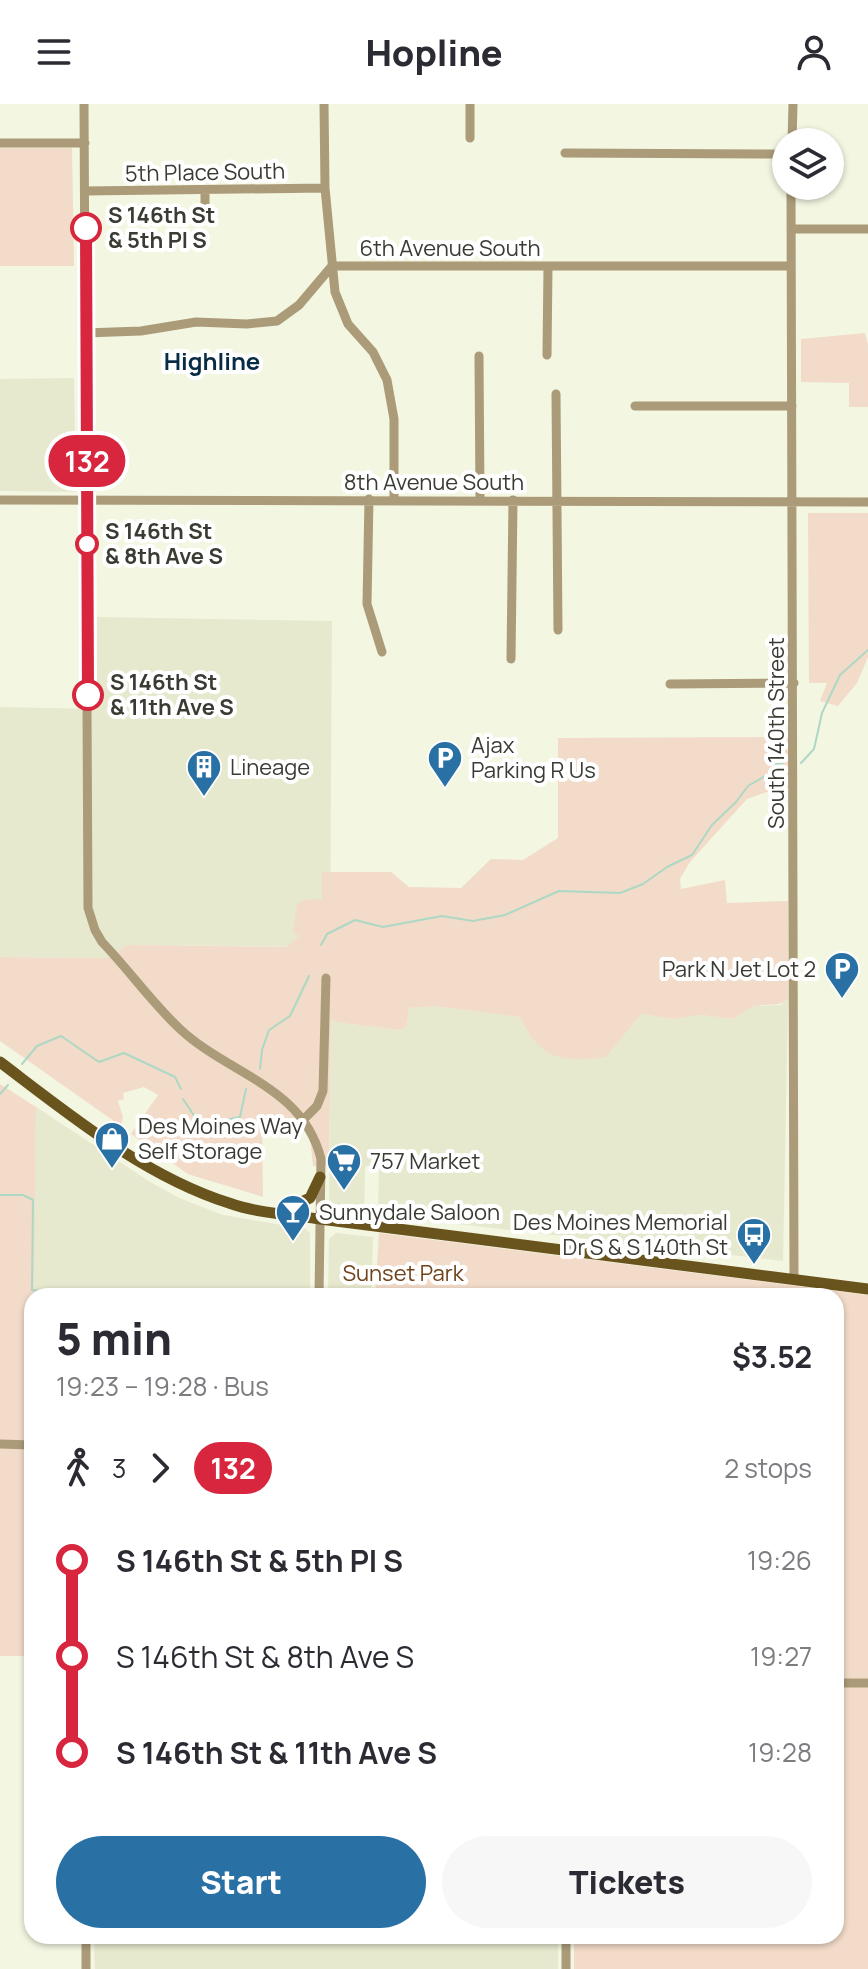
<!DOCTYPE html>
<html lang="en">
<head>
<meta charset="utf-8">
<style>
  :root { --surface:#fff; --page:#f7f7f7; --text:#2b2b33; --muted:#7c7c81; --accent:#2970a4 }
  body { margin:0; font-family:Manrope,sans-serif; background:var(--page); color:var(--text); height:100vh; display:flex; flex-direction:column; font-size:30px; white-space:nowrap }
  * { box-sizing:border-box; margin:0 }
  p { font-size:26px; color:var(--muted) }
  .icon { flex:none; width:44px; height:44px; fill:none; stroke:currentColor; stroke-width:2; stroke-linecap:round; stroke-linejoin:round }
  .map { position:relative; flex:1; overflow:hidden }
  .side { position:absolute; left:24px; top:1184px; width:820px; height:656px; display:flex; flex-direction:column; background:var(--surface); border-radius:24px; box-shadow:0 2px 6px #0004 }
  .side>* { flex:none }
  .badge { padding:0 16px; border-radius:26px; font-size:28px; line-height:52px }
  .buttons { position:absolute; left:772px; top:24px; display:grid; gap:16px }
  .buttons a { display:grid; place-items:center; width:72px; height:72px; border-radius:50%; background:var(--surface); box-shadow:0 2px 6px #0004; font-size:40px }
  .map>.badge { position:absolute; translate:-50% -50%; box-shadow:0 0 0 4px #fff }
  .legs { display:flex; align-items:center; gap:12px; height:88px; padding:0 32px; font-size:26px }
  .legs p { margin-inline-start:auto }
  .summary { display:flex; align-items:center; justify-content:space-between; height:136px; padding:0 32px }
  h1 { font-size:44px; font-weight:800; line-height:60px }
  .cta { display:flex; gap:16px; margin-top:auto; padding:16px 32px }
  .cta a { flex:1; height:92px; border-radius:48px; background:var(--accent); color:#fff; font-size:32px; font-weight:800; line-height:92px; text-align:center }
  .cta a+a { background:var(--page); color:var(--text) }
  ul { padding:0 32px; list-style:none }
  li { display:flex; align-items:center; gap:28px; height:96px; font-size:30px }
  li i { display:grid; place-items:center; width:12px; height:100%; margin:0 10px; background:currentColor }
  li i::after { content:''; width:20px; height:20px; margin:-10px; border:6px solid; border-radius:50%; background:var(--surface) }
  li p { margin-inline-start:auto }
  li:first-child i { background:linear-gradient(#0000 50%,currentColor 0) }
  li:last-child i { background:linear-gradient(currentColor 50%,#0000 0) }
  header { display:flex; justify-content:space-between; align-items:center; height:104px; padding:0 32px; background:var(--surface); font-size:36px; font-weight:800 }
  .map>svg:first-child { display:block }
</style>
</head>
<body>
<header><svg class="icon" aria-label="menu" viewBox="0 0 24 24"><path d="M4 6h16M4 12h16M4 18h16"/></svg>Hopline<svg class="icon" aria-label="person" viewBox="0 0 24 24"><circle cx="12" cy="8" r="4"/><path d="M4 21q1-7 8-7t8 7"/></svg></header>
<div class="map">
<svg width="868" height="1865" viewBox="0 0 868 1865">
  <rect width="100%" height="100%" fill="#f3f6e1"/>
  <path fill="#e6e9ce" d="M74,274l2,114 -76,-1v-112z
    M97,513l235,4 -2,326 -203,-2 -19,13 -108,-1v-250l96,2z
    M788,895l-5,262 -405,-46 1,-49h-14l-1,50 -27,-3 -8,-7 2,-188 10,5 59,7 7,-4 2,-18 25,-2 87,11 5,13 80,26 35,-42 32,5 28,-4 33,4 10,-9 13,-4 24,-1z
    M36,1003l114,75 29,16 44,17 83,14 4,4v63h-132v-3l-145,-2z
    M336,1129l37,4 -2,59h-43l1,-57z
    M94,1832h464v33h-463z"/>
  <path fill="#f2dbc9" d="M0,44h72l2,118h-74z
    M865,229l3,12v62h-19v-24l-48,-1v-43z
    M808,409h60v144l-11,26 -19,23 -18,-5 7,-18h-18z
    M788,633v55h-21l-20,7 -57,63 -10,17 1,10 44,-9 2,23 61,-2v98c-10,9 -19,4 -31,7 -10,2 -16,7 -23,13l-33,-4 -28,4 -32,-5 -35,43c-44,6 -66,3 -86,-40l-86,-11 -25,2 -2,18 -7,4 -59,-7 -10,-4 -2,147h-16l-4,-40 -47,-1 1,72 -75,-23 -57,-40 27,-39 -14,-8 -21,6 1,6 -6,2 5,16 -2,9 -121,-85v-84l108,1 19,-13 160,2 12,-11 -6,-5 4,-26 6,-5 19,-1v-27h69l18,15 52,1 30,-29 32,1 35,-22v-100z
    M0,980l36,23 -2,184 74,1v4h-76v360h-32z
    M379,1129l489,62v674h-294v-33h262v-640h-461z"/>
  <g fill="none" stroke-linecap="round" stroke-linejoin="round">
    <path stroke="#add8c4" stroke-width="2" d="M801,659l13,-14 8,-36 18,-38 28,-25
      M321,841l6,-11 28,-14 28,7 59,-11 31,5 32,-6 54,-24 61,2 23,-9 24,-17 25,-12 20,-30 24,-23 12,-16 22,-13 6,-9 7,-1
      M22,960l15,-18 24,-10 38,26 25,-9 51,24 6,12
      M260,965l2,-19 7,-20 21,-14 19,-40
      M0,990l8,-9
      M183,995l12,18 11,7 34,-7 6,-28
      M0,1091h23l10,5 -1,90 59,6"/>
    <path stroke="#ab9b79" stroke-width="9" d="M84,0l4,804 7,22 7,12c27,28 50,61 78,87 49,46 123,57 141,130l-2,137
      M324,0l1,84 10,104 13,32 25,28 14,28 7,39v80
      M470,0v34
      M792,38l1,-38
      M0,39h85
      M565,49l221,1
      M791,82l3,1093
      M205,86v29
      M86,87l239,-3
      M791,125h77
      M85,229l56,-2 55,-9 51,2 30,-3 22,-16 33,-39h459
      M547,251l1,-89
      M479,252l1,144
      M556,290l2,236
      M635,302h157
      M369,395l-2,105 15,48
      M0,396l868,2
      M511,555l2,-159
      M670,580l124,-1
      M304,1015l13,-13 6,-15 3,-113
      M0,1340l32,1
      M836,1579h32
      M86,1832v33
      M566,1832v33"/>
    <path stroke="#6a541d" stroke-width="11" d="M0,958c70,53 144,114 229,141 28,10 61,12 91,16l548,70
      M281,1107l29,-13 10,-21"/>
  </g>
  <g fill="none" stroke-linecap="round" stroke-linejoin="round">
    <defs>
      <path id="line-1" d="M86,124l2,467"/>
    </defs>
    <use href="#line-1" stroke="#fff" stroke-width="18"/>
    <use href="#line-1" stroke="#d7263d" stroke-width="12"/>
  </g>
  <defs>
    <symbol id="parking-pin" viewBox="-11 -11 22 30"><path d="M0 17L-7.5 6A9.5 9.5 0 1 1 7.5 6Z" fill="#2970a4" stroke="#fff"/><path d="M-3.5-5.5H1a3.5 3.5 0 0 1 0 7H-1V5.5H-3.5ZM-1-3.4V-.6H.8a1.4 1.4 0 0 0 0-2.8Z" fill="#fff"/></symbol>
    <symbol id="building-pin" viewBox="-11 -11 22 30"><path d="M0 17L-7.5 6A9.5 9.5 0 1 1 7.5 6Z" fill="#2970a4" stroke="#fff"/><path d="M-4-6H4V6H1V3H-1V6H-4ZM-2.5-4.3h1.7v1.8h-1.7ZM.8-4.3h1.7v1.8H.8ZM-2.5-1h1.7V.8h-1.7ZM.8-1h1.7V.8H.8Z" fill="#fff"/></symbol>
    <symbol id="shop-pin" viewBox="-11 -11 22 30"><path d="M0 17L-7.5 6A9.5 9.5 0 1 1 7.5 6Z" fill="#2970a4" stroke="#fff"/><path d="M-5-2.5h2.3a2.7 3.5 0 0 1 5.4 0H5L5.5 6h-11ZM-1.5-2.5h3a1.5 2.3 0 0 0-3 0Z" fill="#fff"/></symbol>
    <symbol id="supermarket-pin" viewBox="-11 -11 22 30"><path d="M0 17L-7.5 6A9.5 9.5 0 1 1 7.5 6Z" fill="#2970a4" stroke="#fff"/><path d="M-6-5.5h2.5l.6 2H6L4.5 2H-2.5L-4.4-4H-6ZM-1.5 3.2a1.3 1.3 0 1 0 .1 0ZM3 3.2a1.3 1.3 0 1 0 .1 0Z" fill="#fff"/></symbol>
    <symbol id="bar-pin" viewBox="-11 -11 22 30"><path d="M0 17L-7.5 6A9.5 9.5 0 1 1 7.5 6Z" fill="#2970a4" stroke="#fff"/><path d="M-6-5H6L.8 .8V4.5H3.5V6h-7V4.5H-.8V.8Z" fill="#fff"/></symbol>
    <symbol id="bus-pin" viewBox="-11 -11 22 30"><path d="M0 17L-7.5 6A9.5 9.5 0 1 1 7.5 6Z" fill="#2970a4" stroke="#fff"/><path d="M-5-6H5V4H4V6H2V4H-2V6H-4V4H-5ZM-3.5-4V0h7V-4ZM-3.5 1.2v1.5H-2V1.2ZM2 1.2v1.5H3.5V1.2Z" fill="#fff"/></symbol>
  </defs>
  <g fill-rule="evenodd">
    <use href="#parking-pin" x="425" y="634" width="40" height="54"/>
    <use href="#building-pin" x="184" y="643" width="40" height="54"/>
    <use href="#parking-pin" x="822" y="845" width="40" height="54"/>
    <use href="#shop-pin" x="92" y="1015" width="40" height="54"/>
    <use href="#supermarket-pin" x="324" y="1037" width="40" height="54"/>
    <use href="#bar-pin" x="273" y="1088" width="40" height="54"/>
    <use href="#bus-pin" x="734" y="1111" width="40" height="54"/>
  </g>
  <g fill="#fff" stroke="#d7263d" stroke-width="4">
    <circle cx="86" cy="124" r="14"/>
    <circle cx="87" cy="440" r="10"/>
    <circle cx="88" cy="591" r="14"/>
  </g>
  <g text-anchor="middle" stroke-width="8" stroke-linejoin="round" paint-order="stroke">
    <g font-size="22" fill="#3a3b33" stroke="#fff">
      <text transform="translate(205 68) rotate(-1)" y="8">5th Place South</text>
      <text x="450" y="152">6th Avenue South</text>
      <text x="434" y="386">8th Avenue South</text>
      <text transform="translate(776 629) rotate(-90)" y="8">South 140th Street</text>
    </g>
    <g font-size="22" font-weight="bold" fill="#3a3b33" stroke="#fff" text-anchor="start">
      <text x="108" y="119">S 146th St<tspan x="108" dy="25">&amp; 5th Pl S</tspan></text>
      <text x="105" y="435">S 146th St<tspan x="105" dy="25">&amp; 8th Ave S</tspan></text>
      <text x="110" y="586">S 146th St<tspan x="110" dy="25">&amp; 11th Ave S</tspan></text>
    </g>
    <g font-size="22" fill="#3a3b33" stroke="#fff" text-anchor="start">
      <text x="471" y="649">Ajax<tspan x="471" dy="25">Parking R Us</tspan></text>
      <text x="230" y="671">Lineage</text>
      <text x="816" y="873" text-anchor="end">Park N Jet Lot 2</text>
      <text x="138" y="1030">Des Moines Way<tspan x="138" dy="25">Self Storage</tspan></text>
      <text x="370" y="1065">757 Market</text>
      <text x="319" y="1116">Sunnydale Saloon</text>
      <text x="728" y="1126" text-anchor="end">Des Moines Memorial<tspan x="728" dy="25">Dr S &amp; S 140th St</tspan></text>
    </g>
    <g font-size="22" fill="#6f4219" stroke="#fff">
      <text x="403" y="1177">Sunset Park</text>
    </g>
    <g font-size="24" font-weight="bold" fill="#092c45" stroke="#fff">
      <text x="212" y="266">Highline</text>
    </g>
  </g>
</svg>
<div class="buttons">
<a><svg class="icon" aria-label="layers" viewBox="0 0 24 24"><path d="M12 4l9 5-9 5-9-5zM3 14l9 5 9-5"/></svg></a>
</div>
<b class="badge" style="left:87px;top:357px;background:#d7263d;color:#fff">132</b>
<section class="side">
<div class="summary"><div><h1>5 min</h1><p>19:23 – 19:28 · Bus</p></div><b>$3.52</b></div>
<div class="legs"><svg class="icon" aria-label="walk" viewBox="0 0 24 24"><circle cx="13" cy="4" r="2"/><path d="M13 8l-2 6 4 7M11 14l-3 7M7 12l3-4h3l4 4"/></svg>3<svg class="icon" aria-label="forward" viewBox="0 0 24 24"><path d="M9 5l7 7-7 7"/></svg><b class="badge" style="background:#d7263d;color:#fff">132</b><p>2 stops</p></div>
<ul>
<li><i style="color:#d7263d"></i><b>S 146th St &amp; 5th Pl S</b><p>19:26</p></li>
<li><i style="color:#d7263d"></i><span>S 146th St &amp; 8th Ave S</span><p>19:27</p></li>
<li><i style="color:#d7263d"></i><b>S 146th St &amp; 11th Ave S</b><p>19:28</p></li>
</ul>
<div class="cta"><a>Start</a><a>Tickets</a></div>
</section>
</div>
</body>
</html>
